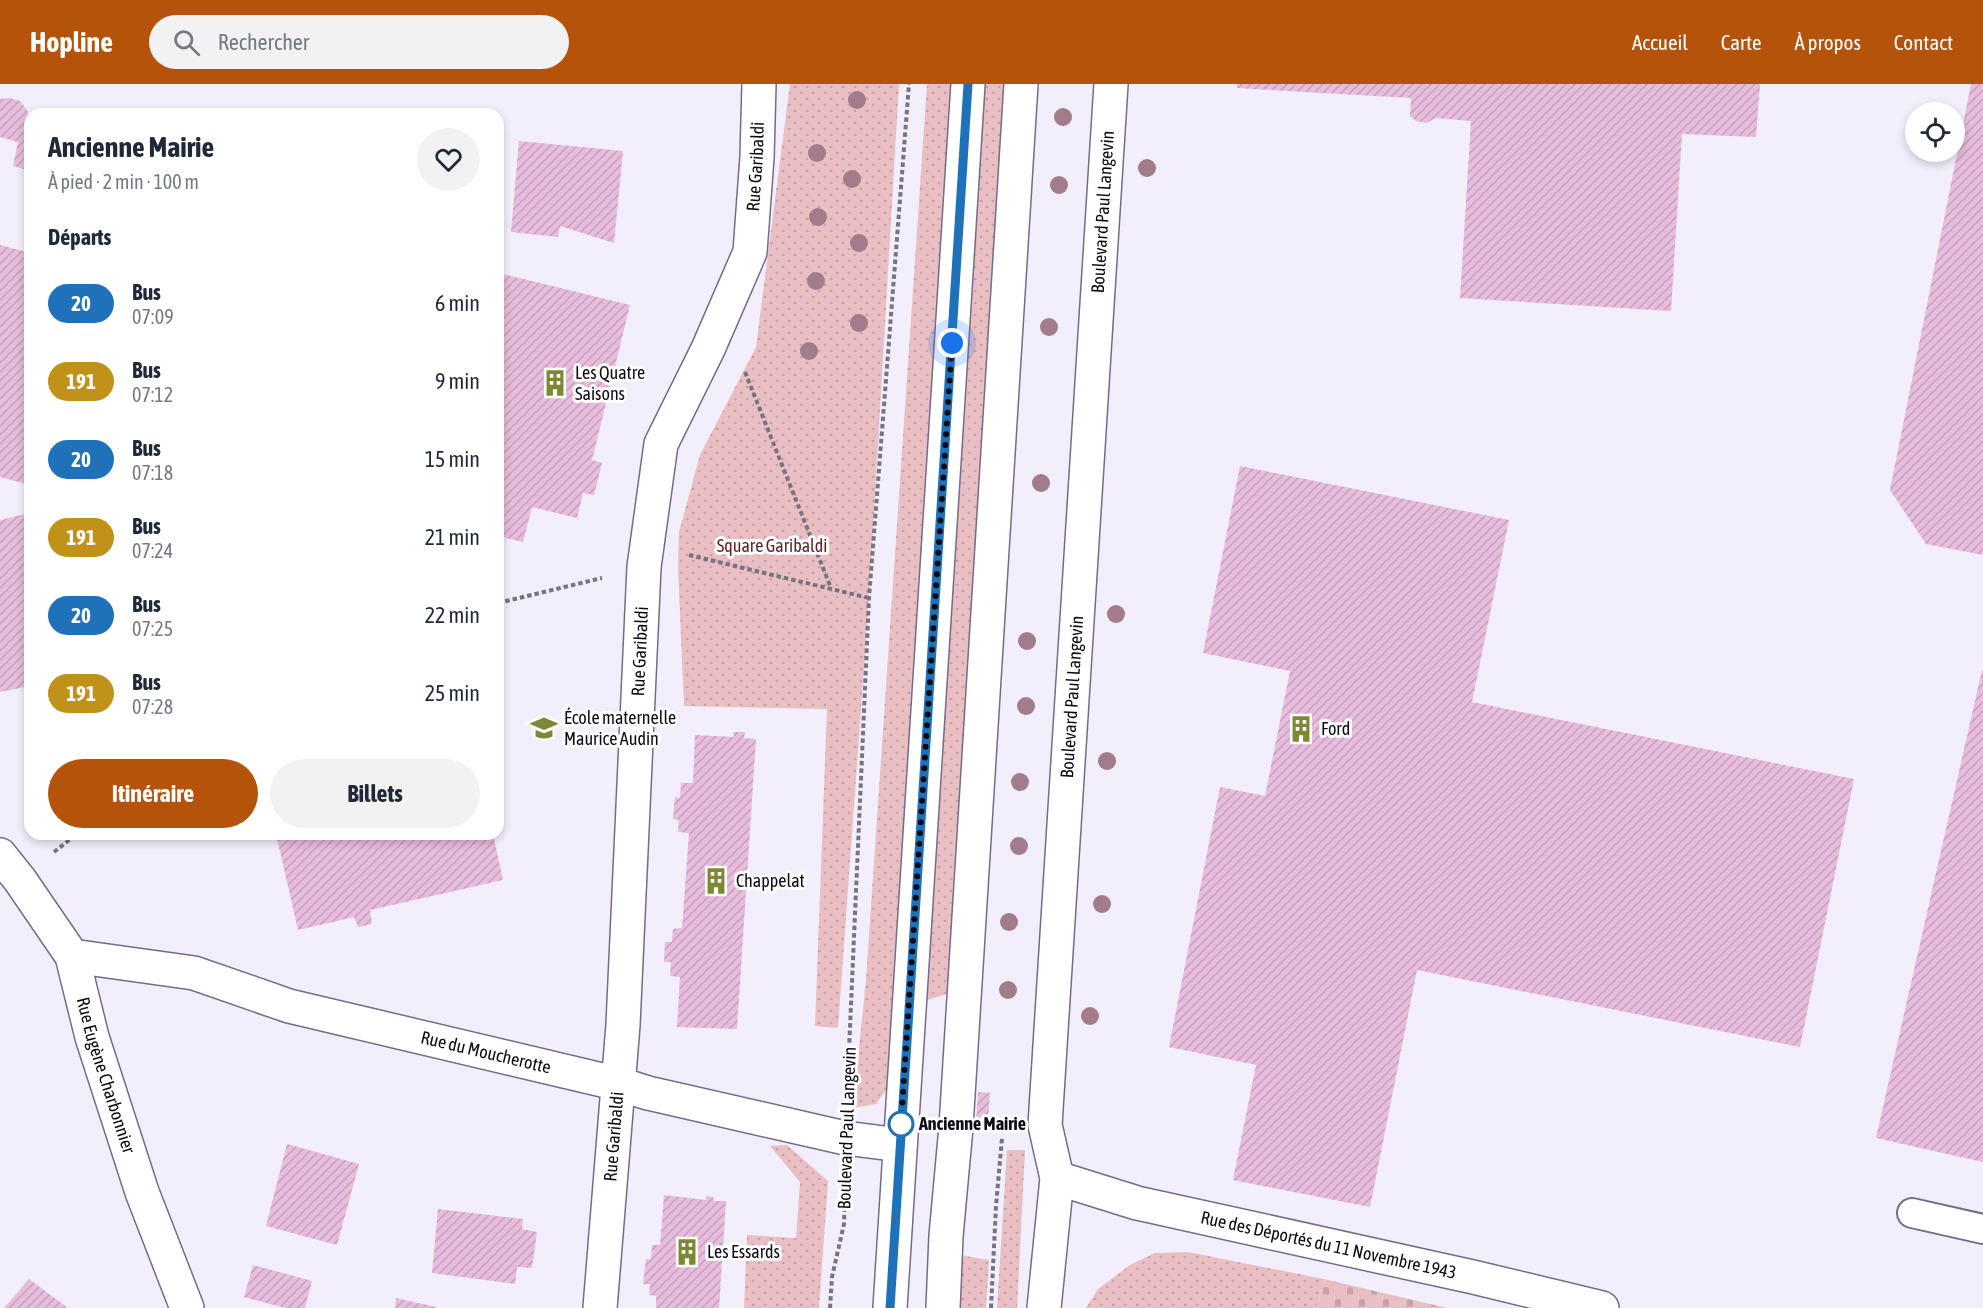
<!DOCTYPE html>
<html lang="fr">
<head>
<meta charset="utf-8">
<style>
  :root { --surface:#fff; --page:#f2f2f3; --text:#1f2937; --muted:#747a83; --accent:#b45309 }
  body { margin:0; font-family:"Asap Condensed",sans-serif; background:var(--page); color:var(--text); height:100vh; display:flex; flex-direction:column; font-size:22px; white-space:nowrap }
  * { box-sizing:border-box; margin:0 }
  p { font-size:20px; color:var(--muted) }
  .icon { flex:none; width:33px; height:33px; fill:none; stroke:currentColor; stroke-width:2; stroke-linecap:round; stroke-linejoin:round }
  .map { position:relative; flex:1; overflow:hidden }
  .drawer { position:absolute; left:24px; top:24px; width:480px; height:732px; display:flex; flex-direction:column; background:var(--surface); border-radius:18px; box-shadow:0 3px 9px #0003 }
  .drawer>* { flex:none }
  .badge { padding:0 12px; border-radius:20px; font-size:21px; line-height:39px }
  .controls { position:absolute; left:1905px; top:18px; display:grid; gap:12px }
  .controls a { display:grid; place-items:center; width:60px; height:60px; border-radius:50%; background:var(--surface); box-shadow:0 3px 9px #0003; font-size:30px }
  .you { position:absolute; width:30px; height:30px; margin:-15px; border:4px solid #fff; border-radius:50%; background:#1a73e8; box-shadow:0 0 0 9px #1a73e833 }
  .map>.badge { position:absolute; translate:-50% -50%; box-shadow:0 0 0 3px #fff }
  h2 { padding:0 24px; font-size:22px; line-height:54px }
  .round { display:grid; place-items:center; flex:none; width:63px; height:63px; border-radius:32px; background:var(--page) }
  .summary { display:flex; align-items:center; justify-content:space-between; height:102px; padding:0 24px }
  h1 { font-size:28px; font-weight:700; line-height:45px }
  .button { display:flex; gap:12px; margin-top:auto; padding:12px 24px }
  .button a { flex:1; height:69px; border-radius:36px; background:var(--accent); color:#fff; font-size:24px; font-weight:700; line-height:69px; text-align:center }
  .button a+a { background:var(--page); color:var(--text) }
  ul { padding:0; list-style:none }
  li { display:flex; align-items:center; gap:18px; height:78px; padding:0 24px }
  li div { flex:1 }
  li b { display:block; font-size:22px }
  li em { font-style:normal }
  li .badge { min-width:66px; font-weight:700; text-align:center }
  header { display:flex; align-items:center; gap:36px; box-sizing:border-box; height:84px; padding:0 30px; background:var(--accent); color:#fff }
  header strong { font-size:28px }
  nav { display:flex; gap:33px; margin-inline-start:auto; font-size:21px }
  .search { width:420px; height:54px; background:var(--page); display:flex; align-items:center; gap:15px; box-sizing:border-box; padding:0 21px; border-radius:33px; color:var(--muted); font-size:22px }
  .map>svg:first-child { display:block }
</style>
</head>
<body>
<header>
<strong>Hopline</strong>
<div class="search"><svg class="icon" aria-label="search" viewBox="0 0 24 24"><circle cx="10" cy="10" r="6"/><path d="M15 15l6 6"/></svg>Rechercher</div>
<nav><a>Accueil</a><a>Carte</a><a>À propos</a><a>Contact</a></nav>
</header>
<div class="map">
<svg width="1983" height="1224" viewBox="0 0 1983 1224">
  <defs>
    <pattern id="green-dots" width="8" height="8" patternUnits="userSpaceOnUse" patternTransform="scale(1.5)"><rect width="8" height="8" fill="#e9bfc4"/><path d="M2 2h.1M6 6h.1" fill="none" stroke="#c7a3a8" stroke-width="1.8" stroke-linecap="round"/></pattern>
    <pattern id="cemetery-stones" width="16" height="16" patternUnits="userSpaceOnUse" patternTransform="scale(1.5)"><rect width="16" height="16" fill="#e9bfc4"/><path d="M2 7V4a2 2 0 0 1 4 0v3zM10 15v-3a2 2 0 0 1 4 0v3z" fill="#c7a3a8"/></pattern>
    <pattern id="building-hatch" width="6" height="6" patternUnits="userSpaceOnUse" patternTransform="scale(1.5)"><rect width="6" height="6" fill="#e8bcdc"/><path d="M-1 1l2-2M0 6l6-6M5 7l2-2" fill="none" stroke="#c6a0bc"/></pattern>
  </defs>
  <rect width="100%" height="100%" fill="#f2eefb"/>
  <path fill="url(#green-dots)" d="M790,0h109l-30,514 -31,430 -23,-2 12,-317 -143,-3 -6,-138 1,-36 21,-77 56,-108z
    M927,0h27l-65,992 -3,14 -10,14 -23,4 13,-128z
    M984,0h23l-13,206 -13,161 -31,542 -26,8z
    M787,1061l41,36 -9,127h-75l3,-73 49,3 4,-56 -30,-36z
    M1007,1066h18l-8,158h-20z
    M1188,1168l136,27 -7,29h-231l12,-19 32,-24 25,-12z
    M960,1171l29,5 -3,48h-28z"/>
  <path fill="url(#cemetery-stones)" d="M1324,1195l123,29h-130z"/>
  <path fill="url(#building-hatch)" d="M1237,0h523l-4,53 -74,-3 -11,177 -211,-13 11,-177 -35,-3 -10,5 -10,-2 -6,-5 1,-18 -174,-10z
    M1971,0h12v471l-57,-11 -36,-54z
    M10,14l10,3 7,9 3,11v50l-17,-5 5,-24 -18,-5v-38z
    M519,57l104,10 -9,92 -54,-17 -2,11 -47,-5z
    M0,161l30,8v232l-30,-8z
    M503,190l127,31 -38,155 10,3 -8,32 -11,-2 -6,25 -45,-11 -9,35 -25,-6v-242z
    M1240,382l269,54 -37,182 382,77 -54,268 -383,-77 -47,237 -137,-27 23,-115 -87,-18 51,-260 45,9 25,-125 -87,-18z
    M30,429v173l-30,6v-172z
    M1982,586h1v492l-107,-24z
    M733,648h12l-1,6 12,1 -19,290 -60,-2 3,-50 -10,-1 1,-14h-7l1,-20h7l1,-13 9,-1 7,-95 -11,-1 1,-12 -6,-1 2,-22 5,1 1,-15h12l2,-48 39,2z
    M276,750h217l10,46 -133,30 2,14 -14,3 -4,-10 -56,13z
    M978,1008l12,1 -2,30 -12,-1z
    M287,1060l72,20 -22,81 -71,-19z
    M664,1111l42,5v-4l7,1 1,4h12l-7,107h-63v-12l-7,-1 1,-11h-7l3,-25h5l1,-14h8z
    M438,1125l85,10 -1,10 15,3 -5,36 -15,-1 -2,17 -83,-11z
    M253,1181l59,16 -7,27h-20l-41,-11z
    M29,1195l39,29h-64z
    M396,1214l40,9v1h-41z"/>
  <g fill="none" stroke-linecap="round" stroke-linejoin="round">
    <defs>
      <path id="service" d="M1912,1129l71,16"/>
      <g id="minor">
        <path id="s1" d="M0,771l20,25 52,76 20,81 50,155 45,116"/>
        <path id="s2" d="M72,872l122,17 95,33 330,78 29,9 197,45 55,7"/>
        <path id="s3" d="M1057,1094l80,25 336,74 129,31"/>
        <path id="s4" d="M600,1224l23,-283 21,-458 17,-123 47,-95 42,-97 7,-95 2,-73"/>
        <path id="s5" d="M1044,1224l13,-130 -12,-53 66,-1041"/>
      </g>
      <path id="secondary" d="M890,1224l78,-1224
        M943,1224l3,-72 10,-109 65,-1043"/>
    </defs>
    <use href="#service" stroke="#756c88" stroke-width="32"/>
    <use href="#minor" stroke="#756c88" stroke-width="36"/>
    <use href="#secondary" stroke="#756c88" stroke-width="36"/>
    <path stroke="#77737f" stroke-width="4" stroke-dasharray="4.5 3" stroke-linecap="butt" d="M745,288l86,216
      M689,471l180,43
      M498,519l104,-25
      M54,768l23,-18
      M847,1011l22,-497 40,-514
      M830,1224l2,-31 12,-53 1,-43
      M991,1224l5,-102 6,-68"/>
    <use href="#service" stroke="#fff" stroke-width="28"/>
    <use href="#minor" stroke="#fff" stroke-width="33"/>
    <use href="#secondary" stroke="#fff" stroke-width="33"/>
  </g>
  <g fill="#a27c8a">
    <circle cx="857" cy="16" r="9"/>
    <circle cx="1063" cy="33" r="9"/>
    <circle cx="817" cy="69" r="9"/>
    <circle cx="1147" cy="84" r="9"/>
    <circle cx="852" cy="95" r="9"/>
    <circle cx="1059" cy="101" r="9"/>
    <circle cx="818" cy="133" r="9"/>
    <circle cx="859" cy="159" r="9"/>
    <circle cx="816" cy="197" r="9"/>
    <circle cx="859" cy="239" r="9"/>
    <circle cx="1049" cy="243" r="9"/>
    <circle cx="809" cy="267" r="9"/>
    <circle cx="1041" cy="399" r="9"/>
    <circle cx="1116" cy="530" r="9"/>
    <circle cx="1027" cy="557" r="9"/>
    <circle cx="1026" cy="622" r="9"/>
    <circle cx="1107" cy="677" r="9"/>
    <circle cx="1020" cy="698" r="9"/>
    <circle cx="1019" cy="762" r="9"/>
    <circle cx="1102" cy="820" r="9"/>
    <circle cx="1009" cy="838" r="9"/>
    <circle cx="1008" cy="906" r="9"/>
    <circle cx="1090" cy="932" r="9"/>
  </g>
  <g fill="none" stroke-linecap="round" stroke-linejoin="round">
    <defs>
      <path id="line" d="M890,1224l78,-1224"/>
    </defs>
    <use href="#line" stroke="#fff" stroke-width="14"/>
    <use href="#line" stroke="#1f72b9" stroke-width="9"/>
    <path stroke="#0d0a14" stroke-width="6" stroke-dasharray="0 10.8" d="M901,1040l51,-781"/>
  </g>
  <defs>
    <symbol id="building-bare" viewBox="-9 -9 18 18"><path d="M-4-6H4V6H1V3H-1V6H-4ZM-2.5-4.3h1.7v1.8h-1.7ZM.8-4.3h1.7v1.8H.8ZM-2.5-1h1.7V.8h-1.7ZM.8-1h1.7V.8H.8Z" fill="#7e8733" stroke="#fefefe" stroke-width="2.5" paint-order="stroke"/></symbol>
    <symbol id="school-bare" viewBox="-9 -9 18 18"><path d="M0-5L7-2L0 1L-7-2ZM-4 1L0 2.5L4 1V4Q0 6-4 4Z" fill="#7e8733" stroke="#fefefe" stroke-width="2.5" paint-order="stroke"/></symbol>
  </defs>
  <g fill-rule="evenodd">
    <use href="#building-bare" x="536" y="280" width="38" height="38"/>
    <use href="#school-bare" x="525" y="625" width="38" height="38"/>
    <use href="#building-bare" x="1282" y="626" width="38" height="38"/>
    <use href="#building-bare" x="697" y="778" width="38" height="38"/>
    <use href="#building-bare" x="668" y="1149" width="38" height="38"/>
  </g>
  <circle fill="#fff" stroke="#1f72b9" stroke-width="3" cx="901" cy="1040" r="12"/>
  <g text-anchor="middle" stroke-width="6" stroke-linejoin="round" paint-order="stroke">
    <g font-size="18" fill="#0d0a14" stroke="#fefefe">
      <text dy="6" stroke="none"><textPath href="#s4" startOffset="1164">Rue Garibaldi</textPath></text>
      <text dy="6" stroke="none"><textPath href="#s5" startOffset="1100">Boulevard Paul Langevin</textPath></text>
      <text dy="6" stroke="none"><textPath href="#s4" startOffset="658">Rue Garibaldi</textPath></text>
      <text dy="6" stroke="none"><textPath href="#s5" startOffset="614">Boulevard Paul Langevin</textPath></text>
      <text dy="6" stroke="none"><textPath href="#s2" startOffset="426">Rue du Moucherotte</textPath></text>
      <text dy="6" stroke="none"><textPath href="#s1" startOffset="248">Rue Eugène Charbonnier</textPath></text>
      <text transform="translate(847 1044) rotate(-88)" y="6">Boulevard Paul Langevin</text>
      <text dy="6" stroke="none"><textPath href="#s4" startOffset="172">Rue Garibaldi</textPath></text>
      <text dy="6" stroke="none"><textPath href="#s3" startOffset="280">Rue des Déportés du 11 Novembre 1943</textPath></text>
    </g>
    <g font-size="18" fill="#0d0a14" stroke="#fefefe" text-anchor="start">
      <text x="575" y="295">Les Quatre<tspan x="575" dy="21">Saisons</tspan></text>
      <text x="564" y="640">École maternelle<tspan x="564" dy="21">Maurice Audin</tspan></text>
      <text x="1321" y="651">Ford</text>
      <text x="736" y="803">Chappelat</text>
      <text x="707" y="1174">Les Essards</text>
    </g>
    <g font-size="18" fill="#601f2d" stroke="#fefefe">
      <text x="772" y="468">Square Garibaldi</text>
    </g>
    <g font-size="18" font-weight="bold" fill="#0d0a14" stroke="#fefefe" text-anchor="start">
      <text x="919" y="1046">Ancienne Mairie</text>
    </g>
  </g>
</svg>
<div class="controls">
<a><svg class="icon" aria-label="locate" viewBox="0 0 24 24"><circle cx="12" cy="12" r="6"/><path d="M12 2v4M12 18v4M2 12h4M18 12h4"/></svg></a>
</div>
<div class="you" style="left:952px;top:259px"></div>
<section class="drawer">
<div class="summary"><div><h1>Ancienne Mairie</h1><p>À pied · 2 min · 100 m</p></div><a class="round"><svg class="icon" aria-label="heart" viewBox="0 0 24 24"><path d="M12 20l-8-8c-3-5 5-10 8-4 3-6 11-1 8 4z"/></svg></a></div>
<h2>Départs</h2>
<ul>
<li><span class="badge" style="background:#1f72b9;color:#fff">20</span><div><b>Bus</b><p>07:09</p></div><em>6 min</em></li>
<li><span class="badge" style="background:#c0921a;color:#fff">191</span><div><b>Bus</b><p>07:12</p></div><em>9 min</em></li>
<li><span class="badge" style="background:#1f72b9;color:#fff">20</span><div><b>Bus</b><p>07:18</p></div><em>15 min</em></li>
<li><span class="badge" style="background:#c0921a;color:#fff">191</span><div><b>Bus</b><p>07:24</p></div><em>21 min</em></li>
<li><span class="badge" style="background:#1f72b9;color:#fff">20</span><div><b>Bus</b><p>07:25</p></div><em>22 min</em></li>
<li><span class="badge" style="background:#c0921a;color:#fff">191</span><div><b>Bus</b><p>07:28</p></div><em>25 min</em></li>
</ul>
<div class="button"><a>Itinéraire</a><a>Billets</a></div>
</section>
</div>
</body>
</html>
